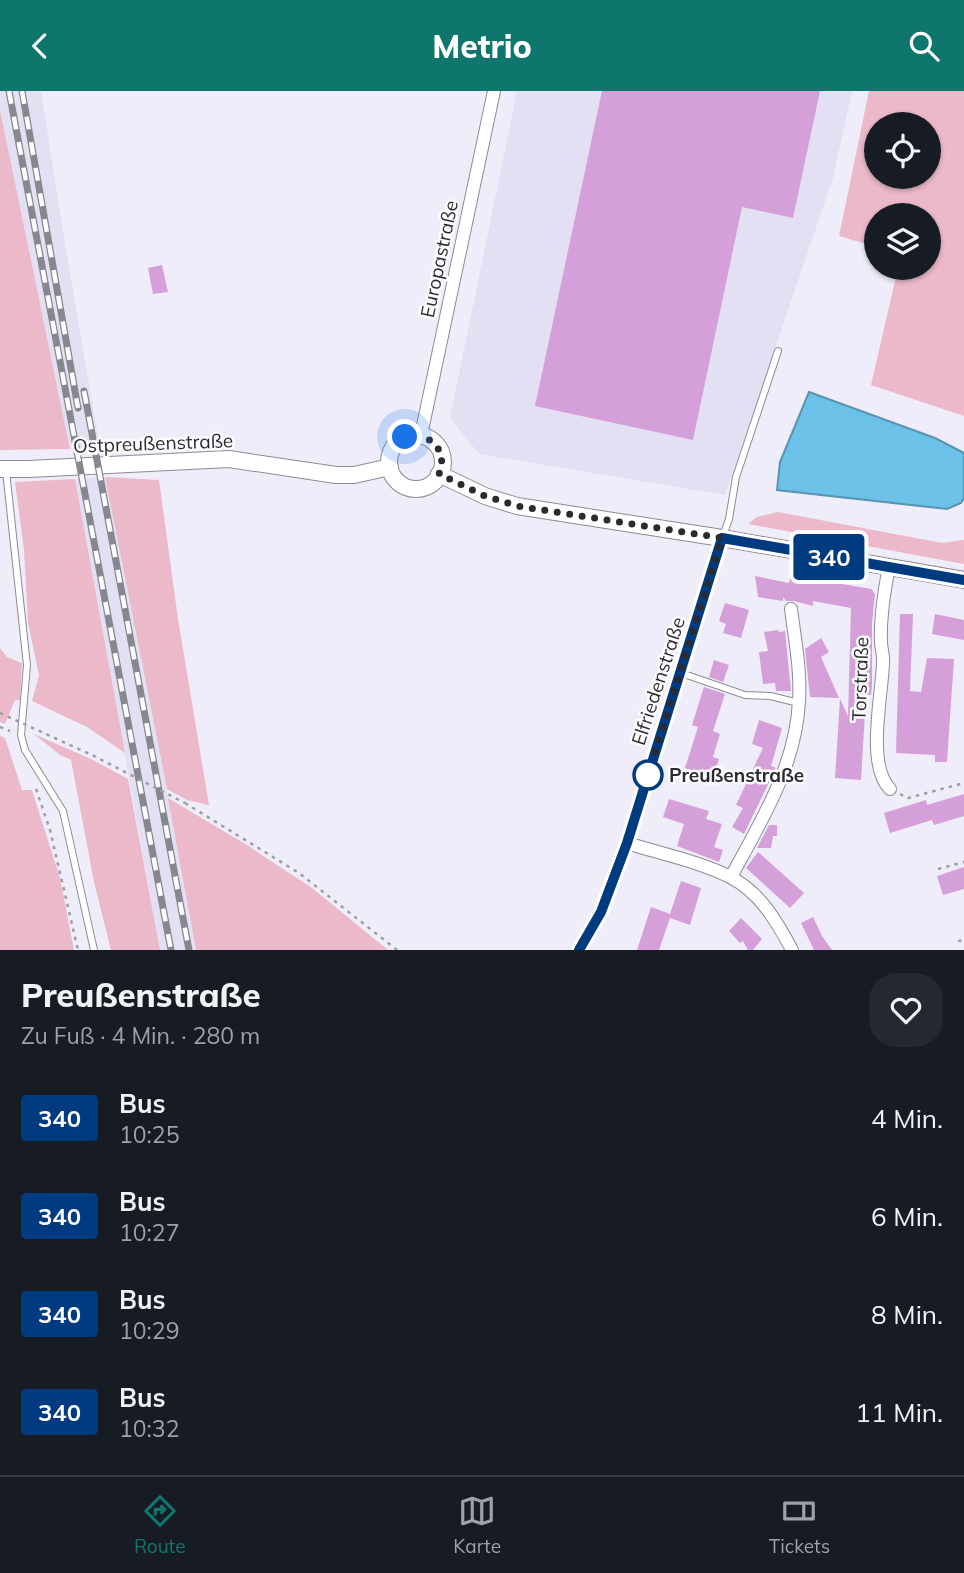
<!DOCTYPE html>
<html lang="de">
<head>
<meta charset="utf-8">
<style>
  :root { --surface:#171b24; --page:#242831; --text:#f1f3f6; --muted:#9ea1a6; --line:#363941; --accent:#0f766e }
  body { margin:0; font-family:Mulish,sans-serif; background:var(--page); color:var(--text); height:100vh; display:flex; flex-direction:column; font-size:26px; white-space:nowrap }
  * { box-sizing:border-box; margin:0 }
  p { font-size:23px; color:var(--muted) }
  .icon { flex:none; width:38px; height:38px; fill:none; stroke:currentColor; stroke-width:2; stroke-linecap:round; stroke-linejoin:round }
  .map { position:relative; height:859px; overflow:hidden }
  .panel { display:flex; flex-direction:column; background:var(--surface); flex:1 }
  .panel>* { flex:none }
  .badge { padding:0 14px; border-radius:5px; font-size:24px; line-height:46px }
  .controls { position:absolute; left:864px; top:21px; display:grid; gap:14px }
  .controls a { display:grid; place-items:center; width:77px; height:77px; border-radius:50%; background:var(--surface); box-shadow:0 2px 5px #0004; font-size:35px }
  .you { position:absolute; width:35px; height:35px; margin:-18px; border:5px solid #fff; border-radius:50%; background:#1a73e8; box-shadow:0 0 0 10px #1a73e833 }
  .map>.badge { position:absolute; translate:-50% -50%; box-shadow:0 0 0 4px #fff }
  .round { display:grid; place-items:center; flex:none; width:74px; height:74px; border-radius:28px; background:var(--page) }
  .summary { display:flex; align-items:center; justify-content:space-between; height:119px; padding:0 21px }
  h1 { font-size:33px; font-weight:800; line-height:52px }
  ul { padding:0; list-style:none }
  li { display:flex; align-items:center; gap:21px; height:98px; padding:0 21px }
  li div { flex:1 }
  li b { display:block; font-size:26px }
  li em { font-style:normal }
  li .badge { min-width:77px; font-weight:700; text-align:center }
  header { display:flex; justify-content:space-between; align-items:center; height:91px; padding:0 21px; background:var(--accent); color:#fff; font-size:32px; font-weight:800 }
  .dock { display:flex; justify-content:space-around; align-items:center; height:98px; border-top:2px solid var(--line); background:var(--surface); font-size:19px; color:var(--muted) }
  .dock a { display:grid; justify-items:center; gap:4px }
  .dock .active { color:var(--accent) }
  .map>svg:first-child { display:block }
</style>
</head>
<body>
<header><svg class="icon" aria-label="back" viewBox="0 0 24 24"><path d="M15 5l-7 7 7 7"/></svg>Metrio<svg class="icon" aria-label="search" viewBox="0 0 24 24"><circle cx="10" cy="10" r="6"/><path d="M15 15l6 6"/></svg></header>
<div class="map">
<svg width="964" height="859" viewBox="0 0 964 859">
  <rect width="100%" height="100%" fill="#efedf9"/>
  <path fill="#e3e0f3" d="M0,0h41l24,153 35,204 -30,1 -70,-339z
    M517,0h335l-19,87 -108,317 -246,-41 -29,-36z
    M105,386l62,312 29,161h-36l-85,-471z"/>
  <path fill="#ebb9ca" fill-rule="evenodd" d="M869,0h95v325l-93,-31 27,-117h31v-53h-52v32l-38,-11zM877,33h52v53h-52z
    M0,19l70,339 -70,1z
    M105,386l54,3 19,139 31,186 -22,-5 -20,-11z
    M75,388l50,274 -38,-26 -55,-26 7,-26 -11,-52 -4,-73 -9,-68z
    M778,421l164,31 22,-3v24l-216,-40 9,-7z
    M0,557l7,9 15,6 -2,37h-5l-10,24 -5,-2z
    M34,643l57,25 37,20 32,171h-49l-17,-68 -23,-122 -11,-5z
    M0,645l5,2 17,52h10l28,88 14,72h-74z
    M168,707l79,47 65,43 76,62h-192z"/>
  <path fill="#6cc1e9" stroke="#5894b1" stroke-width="2" d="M809,301l126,46 29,15v45l-3,5 -14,6 -170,-19 3,-28z"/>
  <path fill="#d59fd9" d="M602,0h218l-27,127 -51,-11 -49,233 -158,-34z
    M162,174l6,27 -15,2 -5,-26z
    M791,484l80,14 4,5 -3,29v64l-1,8h-5l-5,85 -26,-2 5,-79 8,17 3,-108 -38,-7v5l-19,-5h-8l-3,-4v4l-25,-4 -3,-21 34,7z
    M725,512l24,7 -8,28 -18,-5 3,-9 -7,-3z
    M900,523h13l-3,77 11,1 6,-34 27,1 -7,103h-12v-7l-39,-2z
    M935,523l29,6v20l-32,-6z
    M778,539l1,2 6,-1 6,60h-15l-1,-8 -12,1 -4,-32 9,-1 -4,-19z
    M821,547l8,14 -8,5 18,41 -29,-1 -5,-48z
    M714,569l15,5 -6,17 -14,-5z
    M704,596l21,7 -12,37 7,3 -7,23 6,2 -6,19 -28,-10 13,-41 -6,-2z
    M759,629l23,8 -11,38 5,2 -32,66 -12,-7 11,-19 -7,-3 27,-57 -11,-4z
    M964,703v22l-30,9 -2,-5 -42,13 -6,-20 42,-13 1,5z
    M669,708l40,12 -3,8 16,5 -8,23 9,3 -4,12 -42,-16 7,-22 -21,-7z
    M769,734h8v11h-4l-2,12h-14z
    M758,761l46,41 -14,15 -44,-40z
    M964,776v22l-21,6 -6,-19z
    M681,790l20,7 -11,37 -20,-7 -11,32h-22l14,-43 19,7z
    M813,826l9,19 10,14h-18l-13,-27z
    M741,827l21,21 -9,11h-5l-5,-9 -3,2 -11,-12z"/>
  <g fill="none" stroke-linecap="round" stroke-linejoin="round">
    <defs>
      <path id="service" d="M6,380l21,194 -6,70 4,15 38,61 31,139
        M723,445l6,-17 7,-42 42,-126
        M681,582l64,22 25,1 29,7"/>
      <path id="minor" d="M421,344l73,-344
        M889,476c-5,25 -9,50 -8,75 0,7 3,14 2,21 -1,33 -17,102 7,126
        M627,752c31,10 74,19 103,34 30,15 47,45 62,73
        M731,786c30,-56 65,-111 68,-176 2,-31 -4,-61 -8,-92
        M579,859l22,-38 26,-69 95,-305"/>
      <path id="tertiary" d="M389 371a27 27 0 1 1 54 0a27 27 0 1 1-54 0Z
        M0,378h29l200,-10 107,16h18l36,-8
        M439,383l46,22 32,10 205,32 242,42"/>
    </defs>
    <use href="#service" stroke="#8c8b95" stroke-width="8"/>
    <use href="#minor" stroke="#8c8b95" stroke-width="14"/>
    <use href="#tertiary" stroke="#8c8b95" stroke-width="18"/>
    <path stroke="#9f9ea7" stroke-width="2.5" stroke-dasharray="3.5 5" stroke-linecap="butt" d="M0,636l10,4
      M36,698l14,41 28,120
      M900,703l8,4 56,-15
      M185,712l114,70 98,77
      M938,778l26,-7
      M958,850l6,-1"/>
    <use href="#service" stroke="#fff" stroke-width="6"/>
    <use href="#minor" stroke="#fff" stroke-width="12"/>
    <use href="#tertiary" stroke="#fff" stroke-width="16"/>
    <defs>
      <path id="rail" d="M9,0l162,859
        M22,0l56,317
        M84,300l105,559"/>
    </defs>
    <use href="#rail" stroke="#88878f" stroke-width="7"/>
    <use href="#rail" stroke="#fcfcfe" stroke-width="4.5" stroke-dasharray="13" stroke-linecap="butt"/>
    <path stroke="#9f9ea7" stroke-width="2.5" stroke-dasharray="3.5 5" stroke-linecap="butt" d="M0,622l94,43 91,47"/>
  </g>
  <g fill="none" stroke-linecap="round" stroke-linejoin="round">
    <defs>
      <path id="line" d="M579,859l22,-38 26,-69 95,-305 242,42"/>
    </defs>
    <use href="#line" stroke="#fff" stroke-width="16"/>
    <use href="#line" stroke="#003b80" stroke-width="10"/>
    <path stroke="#2b2b2f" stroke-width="7" stroke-dasharray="0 12.6" d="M405,346c24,-6 44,13 34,37l46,22 32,10 205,32 -74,237"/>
  </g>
  <circle fill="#fff" stroke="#003b80" stroke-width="3.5" cx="648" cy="684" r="14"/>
  <g text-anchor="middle" stroke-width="5" stroke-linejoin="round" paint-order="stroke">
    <g font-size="19" fill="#2b2b2f" stroke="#fcfcfe">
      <text transform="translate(439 168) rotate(-78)" y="7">Europastraße</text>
      <text transform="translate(153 352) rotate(-2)" y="7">Ostpreußenstraße</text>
      <text transform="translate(860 588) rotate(-88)" y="7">Torstraße</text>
      <text transform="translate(658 590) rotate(-72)" y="7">Elfriedenstraße</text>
    </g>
    <g font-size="19" font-weight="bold" fill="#2b2b2f" stroke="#fcfcfe" text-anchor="start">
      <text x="669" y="691">Preußenstraße</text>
    </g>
  </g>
</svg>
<div class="controls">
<a><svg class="icon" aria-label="locate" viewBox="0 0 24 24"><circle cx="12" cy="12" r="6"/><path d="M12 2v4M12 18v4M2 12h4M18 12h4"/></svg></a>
<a><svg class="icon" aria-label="layers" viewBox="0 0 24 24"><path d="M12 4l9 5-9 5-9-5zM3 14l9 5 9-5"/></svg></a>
</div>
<div class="you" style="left:405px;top:346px"></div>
<b class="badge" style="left:829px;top:466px;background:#003b80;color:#fff">340</b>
</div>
<section class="panel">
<div class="summary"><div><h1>Preußenstraße</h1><p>Zu Fuß · 4 Min. · 280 m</p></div><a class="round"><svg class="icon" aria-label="heart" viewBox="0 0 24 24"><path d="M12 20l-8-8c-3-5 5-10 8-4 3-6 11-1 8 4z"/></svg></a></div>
<ul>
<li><span class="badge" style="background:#003b80;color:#fff">340</span><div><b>Bus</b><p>10:25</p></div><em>4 Min.</em></li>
<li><span class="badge" style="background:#003b80;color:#fff">340</span><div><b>Bus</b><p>10:27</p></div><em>6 Min.</em></li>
<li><span class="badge" style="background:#003b80;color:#fff">340</span><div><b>Bus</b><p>10:29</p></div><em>8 Min.</em></li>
<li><span class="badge" style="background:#003b80;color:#fff">340</span><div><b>Bus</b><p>10:32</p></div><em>11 Min.</em></li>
</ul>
</section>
<nav class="dock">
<a class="active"><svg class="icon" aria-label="directions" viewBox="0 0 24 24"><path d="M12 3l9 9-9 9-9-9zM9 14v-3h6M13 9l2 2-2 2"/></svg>Route</a>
<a><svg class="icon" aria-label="map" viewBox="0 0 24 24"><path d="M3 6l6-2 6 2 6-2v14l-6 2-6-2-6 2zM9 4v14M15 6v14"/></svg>Karte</a>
<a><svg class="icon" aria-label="tickets" viewBox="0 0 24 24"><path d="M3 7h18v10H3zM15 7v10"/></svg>Tickets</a>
</nav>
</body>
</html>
